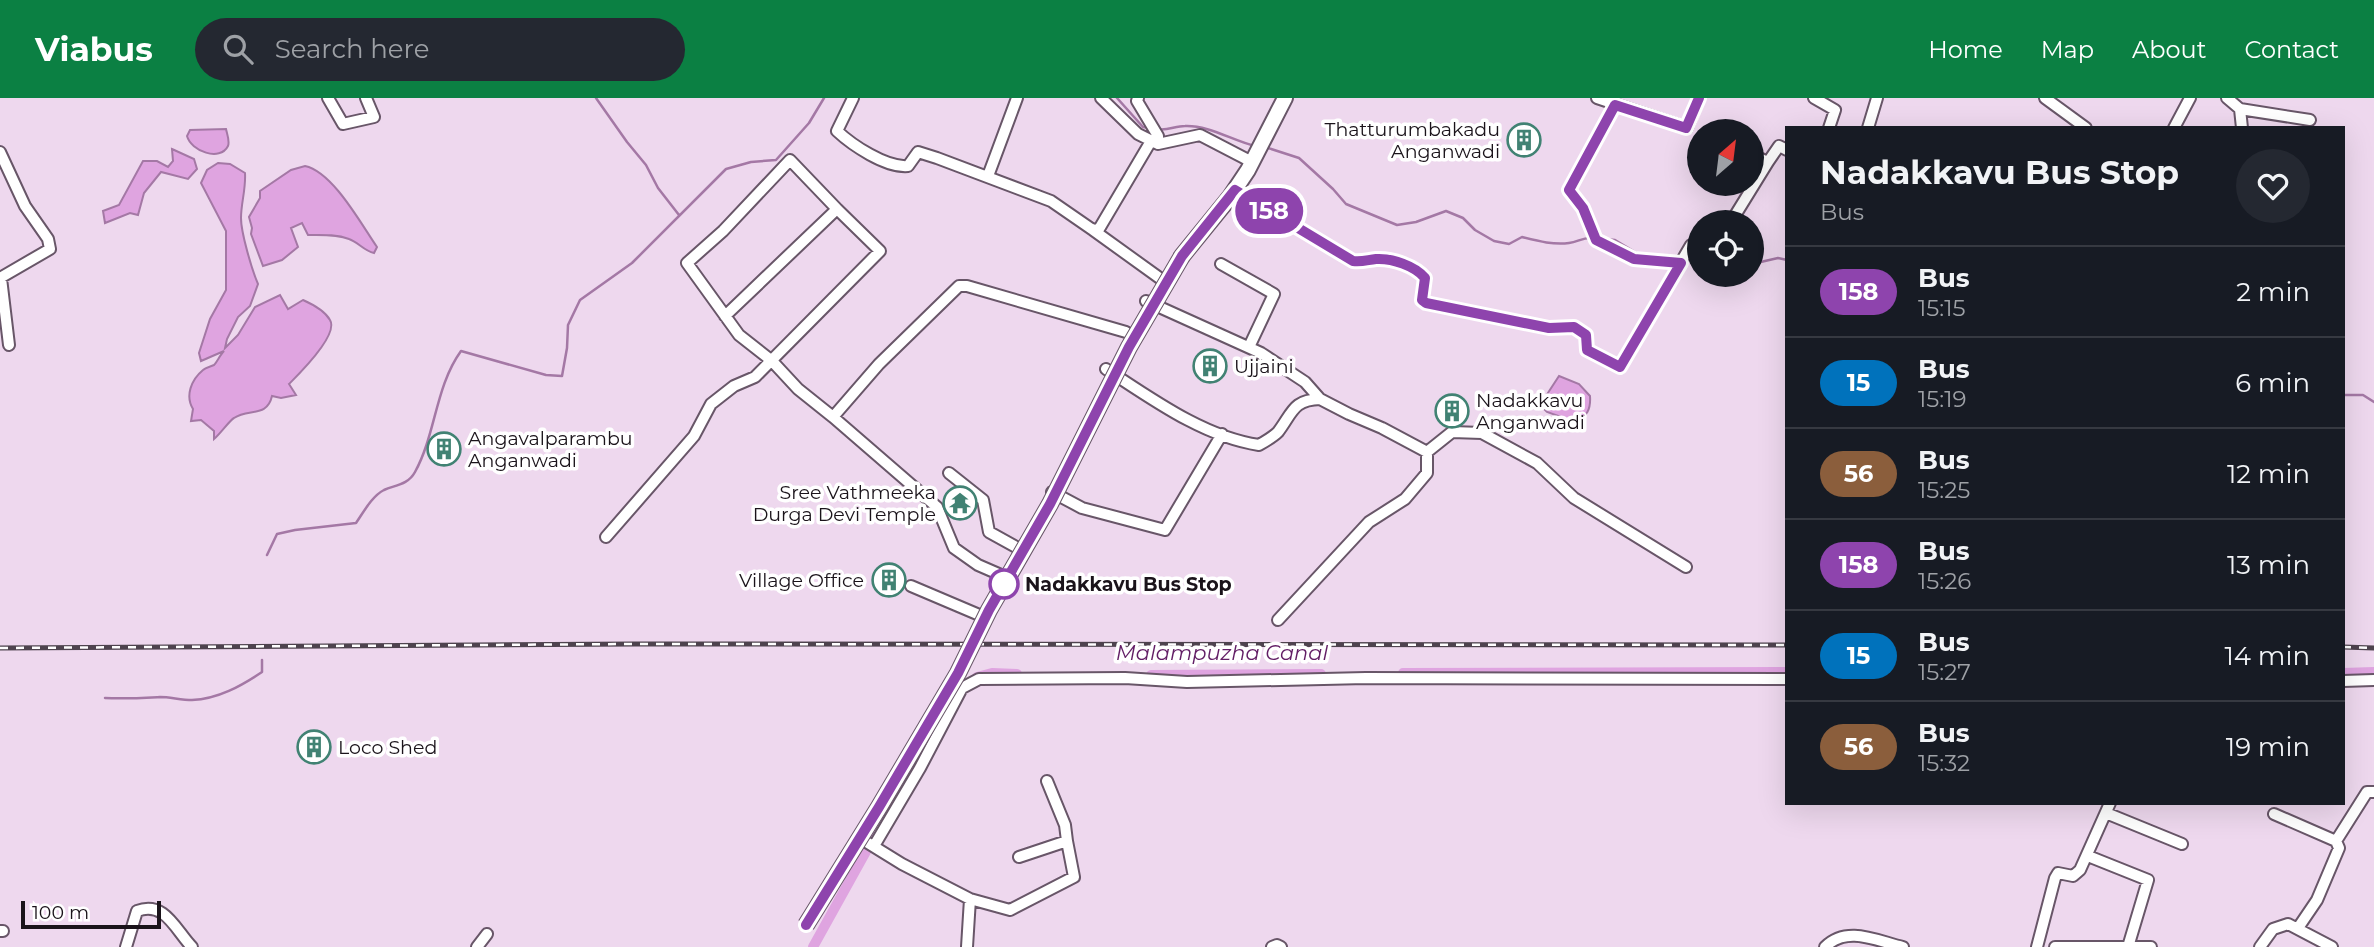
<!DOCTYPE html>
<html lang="en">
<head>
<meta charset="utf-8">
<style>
  :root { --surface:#171b24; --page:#242831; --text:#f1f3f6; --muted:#9ea1a6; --line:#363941; --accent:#0b8043 }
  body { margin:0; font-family:Montserrat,sans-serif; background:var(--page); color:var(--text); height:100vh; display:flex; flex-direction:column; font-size:26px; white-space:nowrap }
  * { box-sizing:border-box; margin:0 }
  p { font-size:23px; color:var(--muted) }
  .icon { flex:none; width:38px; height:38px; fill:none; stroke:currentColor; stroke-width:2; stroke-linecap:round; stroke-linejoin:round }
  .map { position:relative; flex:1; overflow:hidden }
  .details { position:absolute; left:1785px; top:28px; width:560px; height:679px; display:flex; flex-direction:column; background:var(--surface); border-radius:0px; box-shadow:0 7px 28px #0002 }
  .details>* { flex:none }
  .badge { padding:0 14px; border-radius:23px; font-size:24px; line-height:46px }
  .needle { width:46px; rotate:28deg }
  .fabs { position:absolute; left:1687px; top:21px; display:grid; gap:14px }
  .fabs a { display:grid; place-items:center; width:77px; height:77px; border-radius:50%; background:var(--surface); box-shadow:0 7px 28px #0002; font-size:35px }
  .scale { position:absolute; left:21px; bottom:18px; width:140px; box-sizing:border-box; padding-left:7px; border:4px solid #1a131a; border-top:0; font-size:19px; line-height:24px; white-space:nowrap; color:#1a131a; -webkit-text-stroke:5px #fff; paint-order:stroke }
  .map>.badge { position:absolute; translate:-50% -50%; box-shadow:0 0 0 4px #fff }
  .round { display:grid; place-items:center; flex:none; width:74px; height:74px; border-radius:37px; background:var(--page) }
  .head { display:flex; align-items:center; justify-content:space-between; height:119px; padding:0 35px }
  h1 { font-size:33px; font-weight:700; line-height:52px }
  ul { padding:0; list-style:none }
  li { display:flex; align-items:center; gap:21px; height:91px; padding:0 35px; border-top:2px solid var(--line) }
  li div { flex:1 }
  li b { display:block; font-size:26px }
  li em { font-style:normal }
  li .badge { min-width:77px; font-weight:700; text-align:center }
  header { display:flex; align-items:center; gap:42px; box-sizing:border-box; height:98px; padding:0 35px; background:var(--accent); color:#fff }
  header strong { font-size:33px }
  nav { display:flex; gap:38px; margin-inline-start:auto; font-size:24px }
  .search { width:490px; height:63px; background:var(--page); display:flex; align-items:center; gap:18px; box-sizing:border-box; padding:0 24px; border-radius:38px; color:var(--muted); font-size:26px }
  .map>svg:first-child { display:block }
</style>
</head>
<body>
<header>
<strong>Viabus</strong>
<div class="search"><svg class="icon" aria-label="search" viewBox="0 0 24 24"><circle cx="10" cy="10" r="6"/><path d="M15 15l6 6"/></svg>Search here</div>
<nav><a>Home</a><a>Map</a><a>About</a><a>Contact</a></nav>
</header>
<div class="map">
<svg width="2374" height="849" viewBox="0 0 2374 849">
  <rect width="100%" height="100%" fill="#eed8ee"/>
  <path fill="#dfa4e0" stroke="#a478a5" stroke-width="2" d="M226,31c1,5 4,12 2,17 -8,16 -37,5 -41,-10l3,-6z
    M172,51l22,10 3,10 -9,10 -27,-7 -17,21 -6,22 -8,-2 -25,10 -2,-12 16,-6 24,-44h14l11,6 5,-6z
    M218,65l12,1 15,9c1,16 -4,30 -4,45 0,15 11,52 17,66l-8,22 -12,11 -11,22 -2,9 13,-13 17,-28 25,-12 8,14 15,-9c9,4 22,11 27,20 9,15 -31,54 -41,64l7,11 -15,3 -9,-2c-5,22 -24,12 -38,22 -4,2 -14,16 -20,21v-8l-13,-11 -10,1 2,-12c-8,-13 -2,-29 10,-39 3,-3 7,-3 11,-5 3,-3 6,-10 10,-14l-23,10 -2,-8 11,-34 16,-29v-59l-25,-48 6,-13z
    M305,68c28,6 56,58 72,81l-3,6c-10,-2 -16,-11 -25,-14 -13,-5 -28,-4 -41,-4l-6,-12 -11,5 7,19 -16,13 -19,6 -12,-32 1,-6 -3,-11 11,-19v-7l31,-21z
    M1559,278l20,8 11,12c1,14 -3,20 -15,26l-28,-10 -7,-7z"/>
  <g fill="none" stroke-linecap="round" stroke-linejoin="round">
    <path stroke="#a478a5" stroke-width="2.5" d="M596,0l31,44 19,23 12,23 21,27
      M1117,0l26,29 7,1
      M1157,31c10,2 18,-3 28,-3 24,-1 48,15 70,20
      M1265,49l34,11 34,31 13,15 51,21 19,-3 30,-11 17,7 12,12 19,11 15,3 13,-7c16,4 31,8 47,6 9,-1 14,-6 23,-5
      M1605,141l10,1 25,15
      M1689,160l10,1
      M1752,166l26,-6 9,2
      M2343,297h20l11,7
      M267,457l10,-21 18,-4 61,-7c7,-10 16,-27 28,-33 11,-5 24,-5 31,-18 21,-38 20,-85 46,-121l85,24 16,1 5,-28 1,-23 12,-25 52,-37 94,-94 25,-7 25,-2 33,-37 15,-25
      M105,600c19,1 36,0 55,-1 10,0 21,3 32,3 26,-1 49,-14 70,-28v-12"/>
    <path stroke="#dfa4e0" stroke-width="10" d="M1403,575l384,-1
      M2343,575l31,-1
      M1151,577l170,-1
      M977,579l15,-4 25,1
      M813,849l61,-110"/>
    <defs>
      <path id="minor" d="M328,0l15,26 31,-7 -8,-19
        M853,0l-16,33c15,14 49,37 71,35l10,-14 19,6 114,43 42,29 6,-1 52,-88
        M1101,0l37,36 20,10 42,-9 52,27
        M1138,0l-1,3 21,35v8
        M1597,0l90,30 12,-30
        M1814,0l21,12 -6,18
        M2045,0l41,30
        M2227,0l13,11 70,11
        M1615,7l-46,85 14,18 13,32 38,19 47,4
        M2240,11l2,19
        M1868,30l9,-30
        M2174,30l16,-30
        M0,54l25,54 23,33 2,10 -50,29
        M1752,57l16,7 11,-16 8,4
        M988,78l29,-78
        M1235,92l118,71c9,1 14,-1 23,-2 16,-1 39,7 49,19l-3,22 4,3 123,25 25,-1 12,8 1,15 33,17 71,-122 8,-2
        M837,111l-47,-49 -67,71 -36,32 52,72 33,26 26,28 35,28 46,-53 80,-78h8l159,46
        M1731,124l37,-60
        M1093,132l68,49
        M1221,166l53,30 -25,53
        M1,180l8,67
        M1146,203l115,52 44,29 15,17 29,15 33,14 45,24 25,-20 30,1 55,30 37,35 112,69
        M1106,271c46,30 98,68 153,76 7,-4 14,-8 19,-13 15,-20 15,-32 42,-33
        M833,319l104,90 17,41 24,17 23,10
        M949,375l34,27 6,32 29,16
        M1052,394l30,16 83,22 57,-96
        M606,439l88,-101 17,-32 23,-18 21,-9 125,-126 -43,-42 -112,107
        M911,488l66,28
        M1278,522l91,-98 36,-23 22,-26v-21
        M2343,583l31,-1
        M1047,683l18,44 2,16
        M2106,715l76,31
        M2274,716l62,27
        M868,745l34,21 68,35 40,11 64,-33 -7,-36 -48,16
        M874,748l46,-78 42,-80 17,-9 146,-1 62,4 179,-4 421,1
        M2088,758l60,24 -20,67
        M2298,830l19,-28 22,-52 -3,-7 31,-49h7
        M0,833h3
        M126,849l11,-36c28,-11 39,20 55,36
        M477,849l10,-13
        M967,849l3,-48
        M1272,849l5,-2 4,2
        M1825,849c22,-22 52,-6 78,0
        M2037,849l18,-69 3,-5 15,3 7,-6 30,-67
        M2055,849h96
        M2260,849l13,-18 15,-5 44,23"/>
      <path id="major" d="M1182,158l48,-59 18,-27 37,-72"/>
    </defs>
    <use href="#minor" stroke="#685668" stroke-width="14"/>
    <use href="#major" stroke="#685668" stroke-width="18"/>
    <use href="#minor" stroke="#fff" stroke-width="10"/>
    <use href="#major" stroke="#fff" stroke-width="14"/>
    <defs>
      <path id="rail" d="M2343,549l31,1
        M0,550l635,-4 1152,1"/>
    </defs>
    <use href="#rail" stroke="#4e434e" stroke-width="5"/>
    <use href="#rail" stroke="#fff" stroke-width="2.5" stroke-dasharray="8" stroke-linecap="butt"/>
    <defs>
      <path id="major-bridge" d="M806,827l73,-118 79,-134 31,-63 61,-106 79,-157 53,-91"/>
    </defs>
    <use href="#major-bridge" stroke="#685668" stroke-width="18" stroke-linecap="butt"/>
    <use href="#major-bridge" stroke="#fff" stroke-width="14"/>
  </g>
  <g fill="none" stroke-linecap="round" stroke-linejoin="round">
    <defs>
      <path id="line" d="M806,827l73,-118 79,-134 31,-63 61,-106 79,-157 53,-91 53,-66 118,71c9,1 14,-1 23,-2 16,-1 39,7 49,19l-3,22 4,3 123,25 25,-1 12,8 1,15 33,17 61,-104 -47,-4 -38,-19 -13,-32 -14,-18 46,-85 71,23 13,-30"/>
    </defs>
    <use href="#line" stroke="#fff" stroke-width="16"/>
    <use href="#line" stroke="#8e44ad" stroke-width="10"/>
  </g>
  <defs>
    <symbol id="building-ring" viewBox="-11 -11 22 22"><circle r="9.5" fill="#fff" stroke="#418273" stroke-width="1.5"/><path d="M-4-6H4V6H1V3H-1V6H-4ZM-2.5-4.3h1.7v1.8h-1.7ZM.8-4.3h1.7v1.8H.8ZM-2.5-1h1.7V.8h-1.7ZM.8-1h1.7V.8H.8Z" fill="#418273"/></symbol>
    <symbol id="temple-ring" viewBox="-11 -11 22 22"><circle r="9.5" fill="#fff" stroke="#418273" stroke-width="1.5"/><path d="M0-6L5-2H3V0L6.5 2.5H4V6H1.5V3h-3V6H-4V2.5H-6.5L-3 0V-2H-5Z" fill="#418273"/></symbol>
  </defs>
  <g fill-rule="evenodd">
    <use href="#building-ring" x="1505" y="23" width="38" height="38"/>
    <use href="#building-ring" x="1191" y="249" width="38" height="38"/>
    <use href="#building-ring" x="1433" y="294" width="38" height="38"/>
    <use href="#building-ring" x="425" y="332" width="38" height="38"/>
    <use href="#temple-ring" x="941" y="386" width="38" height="38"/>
    <use href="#building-ring" x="870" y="463" width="38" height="38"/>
    <use href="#building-ring" x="295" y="630" width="38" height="38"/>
  </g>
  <circle fill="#fff" stroke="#8e44ad" stroke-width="3.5" cx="1004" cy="486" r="14"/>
  <g text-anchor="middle" stroke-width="7" stroke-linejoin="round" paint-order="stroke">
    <g font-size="19" fill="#1a131a" stroke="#fff" text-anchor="start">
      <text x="1500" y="38" text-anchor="end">Thatturumbakadu<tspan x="1500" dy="22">Anganwadi</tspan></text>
      <text x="1234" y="275">Ujjaini</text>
      <text x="1476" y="309">Nadakkavu<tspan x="1476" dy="22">Anganwadi</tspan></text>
      <text x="468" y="347">Angavalparambu<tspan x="468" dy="22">Anganwadi</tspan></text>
      <text x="936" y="401" text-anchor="end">Sree Vathmeeka<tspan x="936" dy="22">Durga Devi Temple</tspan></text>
      <text x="864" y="489" text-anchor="end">Village Office</text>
      <text x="338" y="656">Loco Shed</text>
    </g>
    <g font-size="19" font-weight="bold" fill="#1a131a" stroke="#fff" text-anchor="start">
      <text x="1025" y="493">Nadakkavu Bus Stop</text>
    </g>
    <g font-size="21" font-style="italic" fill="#621d65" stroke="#fff">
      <text x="1222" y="562">Malampuzha Canal</text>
    </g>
  </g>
</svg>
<div class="fabs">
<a><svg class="needle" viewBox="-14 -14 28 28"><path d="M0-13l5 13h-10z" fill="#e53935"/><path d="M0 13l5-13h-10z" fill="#9ea1a6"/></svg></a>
<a><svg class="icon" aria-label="locate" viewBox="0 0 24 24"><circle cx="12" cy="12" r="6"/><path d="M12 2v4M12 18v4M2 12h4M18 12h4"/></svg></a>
</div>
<div class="scale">100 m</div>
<b class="badge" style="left:1269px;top:113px;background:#8e44ad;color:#fff">158</b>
<section class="details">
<div class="head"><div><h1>Nadakkavu Bus Stop</h1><p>Bus</p></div><a class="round"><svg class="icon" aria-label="heart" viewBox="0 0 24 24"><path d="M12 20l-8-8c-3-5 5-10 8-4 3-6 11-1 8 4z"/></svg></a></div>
<ul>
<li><span class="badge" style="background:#8e44ad;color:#fff">158</span><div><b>Bus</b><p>15:15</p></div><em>2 min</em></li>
<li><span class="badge" style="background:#0072bc;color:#fff">15</span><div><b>Bus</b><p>15:19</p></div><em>6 min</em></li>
<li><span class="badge" style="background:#8b5e3c;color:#fff">56</span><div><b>Bus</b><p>15:25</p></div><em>12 min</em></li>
<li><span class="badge" style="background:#8e44ad;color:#fff">158</span><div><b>Bus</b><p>15:26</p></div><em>13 min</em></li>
<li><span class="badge" style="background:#0072bc;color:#fff">15</span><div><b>Bus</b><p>15:27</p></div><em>14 min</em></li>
<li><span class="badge" style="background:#8b5e3c;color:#fff">56</span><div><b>Bus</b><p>15:32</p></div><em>19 min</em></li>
</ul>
</section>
</div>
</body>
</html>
